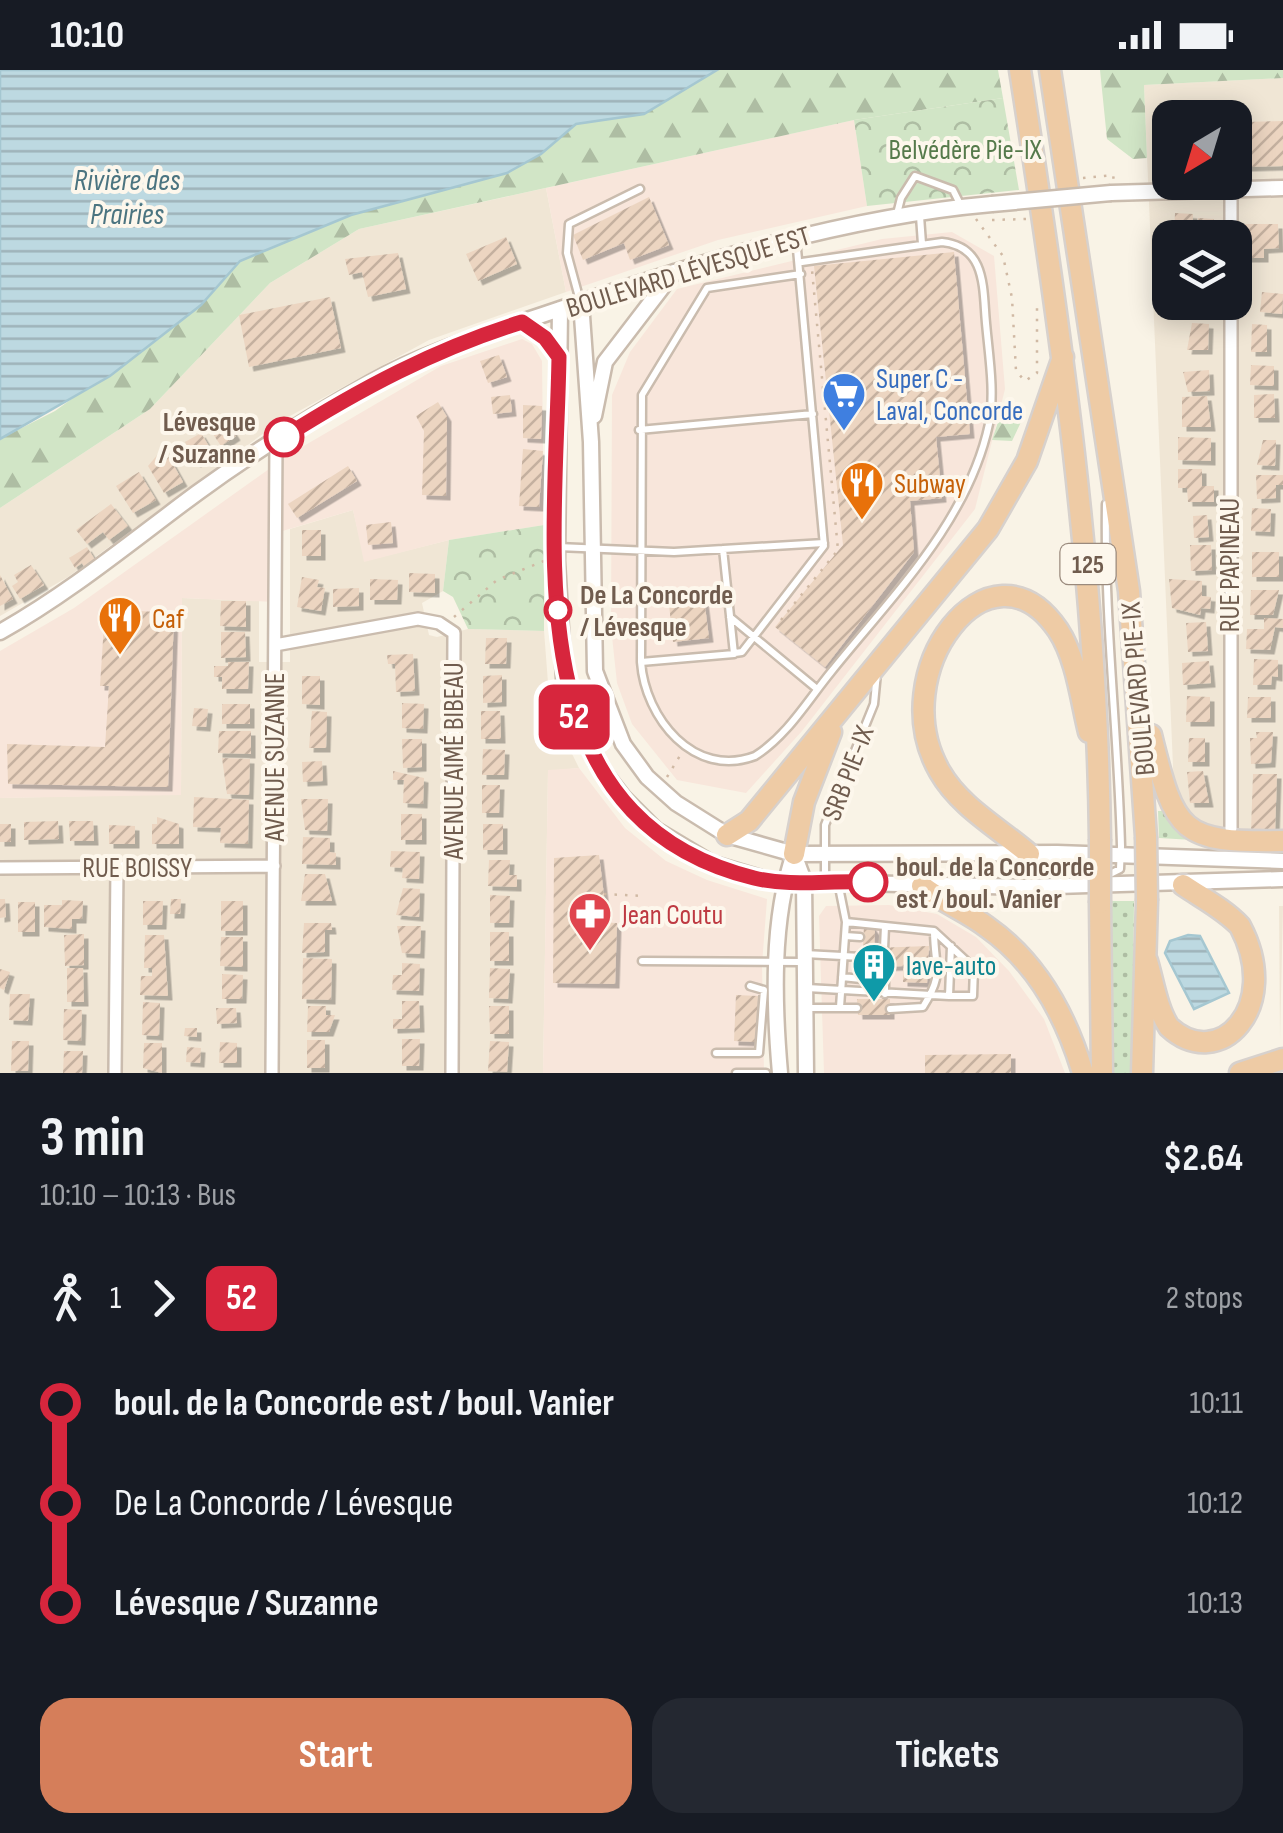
<!DOCTYPE html>
<html lang="en">
<head>
<meta charset="utf-8">
<style>
  :root { --surface:#171b24; --page:#242831; --text:#f1f3f6; --muted:#9ea1a6; --accent:#d57e5a }
  body { margin:0; font-family:"Sofia Sans Condensed",sans-serif; background:var(--page); color:var(--text); height:100vh; display:flex; flex-direction:column; font-size:38px; white-space:nowrap }
  * { box-sizing:border-box; margin:0 }
  p { font-size:32px; color:var(--muted) }
  .icon { flex:none; width:55px; height:55px; fill:none; stroke:currentColor; stroke-width:2; stroke-linecap:round; stroke-linejoin:round }
  .map { position:relative; height:1003px; overflow:hidden }
  .sheet { display:flex; flex-direction:column; background:var(--surface); flex:1 }
  .sheet>* { flex:none }
  .badge { padding:0 20px; border-radius:15px; font-size:35px; line-height:65px }
  .needle { width:65px; rotate:218deg }
  .fabs { position:absolute; left:1152px; top:30px; display:grid; gap:20px }
  .fabs a { display:grid; place-items:center; width:100px; height:100px; border-radius:20px; background:var(--surface); box-shadow:0 5px 25px #0003; font-size:50px }
  .map>.badge { position:absolute; translate:-50% -50%; box-shadow:0 0 0 5px #fff }
  .legs { display:flex; align-items:center; gap:15px; height:110px; padding:0 40px; font-size:32px }
  .legs p { margin-inline-start:auto }
  .head { display:flex; align-items:center; justify-content:space-between; height:170px; padding:0 40px }
  h1 { font-size:55px; font-weight:700; line-height:75px }
  .cta { display:flex; gap:20px; margin-top:auto; padding:20px 40px }
  .cta a { flex:1; height:115px; border-radius:30px; background:var(--accent); color:#fff; font-size:40px; font-weight:700; line-height:115px; text-align:center }
  .cta a+a { background:var(--page); color:var(--text) }
  ul { padding:0 40px; list-style:none }
  li { display:flex; align-items:center; gap:35px; height:100px; font-size:38px }
  li i { display:grid; place-items:center; width:15px; height:100%; margin:0 12px; background:currentColor }
  li i::after { content:''; width:25px; height:25px; margin:-12px; border:8px solid; border-radius:50%; background:var(--surface) }
  li p { margin-inline-start:auto }
  li:first-child i { background:linear-gradient(#0000 50%,currentColor 0) }
  li:last-child i { background:linear-gradient(currentColor 50%,#0000 0) }
  .status { display:flex; justify-content:space-between; align-items:center; height:70px; padding:0 50px; background:var(--surface); direction:ltr }
  .status svg { height:28px; fill:currentColor }
  .map>svg:first-child { display:block }
</style>
</head>
<body>
<div class="status"><b>10:10</b><svg viewBox="0 0 49 12"><path d="M0 12V9h3v3zM5 12V6h3v6zM10 12V3h3v9zM15 12V0h3v12zM26 1h20v11H26zM47 4h2v5h-2z"/></svg></div>
<div class="map">
<svg width="1283" height="1003" viewBox="0 0 1283 1003">
  <defs>
    <pattern id="grass-dots" width="8" height="8" patternUnits="userSpaceOnUse" patternTransform="scale(2.5)"><rect width="8" height="8" fill="#d1e5c6"/><path d="M2 2h.1M6 6h.1" fill="none" stroke="#aebda3" stroke-width="1.8" stroke-linecap="round"/></pattern>
    <pattern id="forest-firs" width="22" height="20" patternUnits="userSpaceOnUse" patternTransform="scale(2.5)"><rect width="22" height="20" fill="#d1e5c6"/><path d="M5 1l3.5 6h-7zM16 11l3.5 6h-7z" fill="#aebda3"/></pattern>
    <pattern id="park-crowns" width="20" height="18" patternUnits="userSpaceOnUse" patternTransform="scale(2.5)"><rect width="20" height="18" fill="#d1e5c6"/><path d="M2 6a3 3 0 1 1 6 0M12 15a3 3 0 1 1 6 0" fill="none" stroke="#aebda3"/></pattern>
    <pattern id="water-rules" width="6" height="5" patternUnits="userSpaceOnUse" patternTransform="scale(2.5)"><rect width="6" height="5" fill="#bdd9e1"/><path d="M0 2.5h6" fill="none" stroke="#9eb3b9"/></pattern>
    <pattern id="building-hatch" width="6" height="6" patternUnits="userSpaceOnUse" patternTransform="scale(2.5)"><rect width="6" height="6" fill="#ecd5c1"/><path d="M-1 1l2-2M0 6l6-6M5 7l2-2" fill="none" stroke="#c4b09f"/></pattern>
    <filter id="shadow"><feDropShadow dx="4.5" dy="4.5" stdDeviation="0" flood-color="#0004"/></filter>
  </defs>
  <rect width="100%" height="100%" fill="#f9f3e6"/>
  <path fill="#f0e6d5" fill-rule="evenodd" d="M1283,8v752l-51,4 -27,-7 -23,-16 -8,-21 -30,-705zM1170,48h65v64h-65zM1170,168h65v64h-65z
    M546,118l20,104 -137,48 -150,82 -211,155 -68,39v-108l150,-99 120,-126 89,-54z
    M353,440l12,51 84,-21 -6,51 -21,12 7,32 8,2 31,-8 76,2 6,78 29,59 -31,3 -5,302h-543v-275l181,-4 1,-196 77,3v61h31v-133z
    M1279,836h4l-3,135z"/>
  <path fill="#f8e6db" d="M854,50l13,86 -149,34 -152,52 -20,-104z
    M952,162l42,24 11,133 -30,120 -173,222 -56,62 -69,-13 -45,-56 -15,-41 -6,-56 1,-232 18,-43 47,-63 205,-50z
    M522,269l10,5 10,17 2,164 -95,15 -85,22 -11,-52 -84,25 6,67 -93,-4 -1,197 -181,3v-147l74,-43 216,-154 151,-88z
    M579,698l46,60 41,33 41,19 60,19 -5,65 2,109h-221l5,-303z
    M889,835l48,9 39,23 33,34 35,48 21,54h-241l-5,-157 7,-10z"/>
  <path fill="url(#grass-dots)" d="M1158,741h8l27,29 -34,-2z
    M1110,831h24l-2,172h-20z"/>
  <path fill="url(#forest-firs)" d="M717,0h281l5,28 -149,22 -495,109 -89,54 -120,126 -150,99v-69l55,-28 146,-106 39,-44 111,-46 190,-61 35,-30 68,-10z
    M1100,0h183v8l-139,7 3,73 -14,1 -26,-20z
    M1002,340l17,3 3,7 -10,21 -20,-1z"/>
  <path fill="url(#park-crowns)" d="M1003,28l16,92 -152,16 -13,-86z
    M544,455v106l-76,-2 -15,-32 -10,-6 6,-51z"/>
  <path fill="url(#water-rules)" stroke="#a5c7d1" stroke-width="2.5" d="M0,0h717l-73,44 -68,10 -35,30 -34,19 -156,42 -111,46 -39,44 -91,71 -110,63z
    M1188,865l12,1 29,57 -35,16 -29,-56 5,-12z"/>
  <path fill="url(#building-hatch)" filter="url(#shadow)" d="M1283,51v45l-36,1 -1,-45z
    M649,127l20,48 -39,15 -6,-17 -41,17 -10,-25z
    M1175,143l18,1 -1,23 -18,-1z
    M1198,148l16,1v19h-17z
    M1244,154h34l1,24 -15,1v9h-19z
    M506,167l11,27 -39,17 -12,-27z
    M954,182l16,182 -34,3 6,61 -32,3 4,51 -89,115 -50,-40 68,-82 -29,-279z
    M398,183l8,36 -38,8 -6,-25 -13,3 -4,-16z
    M1262,222l21,2 -1,20 -22,-2z
    M330,227l11,51 -92,19 -10,-52z
    M1188,232h20v11h-19z
    M1192,253l17,1 -1,26h-21z
    M1252,254l15,1v27h-16z
    M499,285l8,22 -19,6 -8,-22z
    M1251,295l23,1v20l-24,-1z
    M1209,300l1,21 -22,1 -5,-20z
    M1274,324l1,24h-21v-23z
    M510,325l2,17 -19,2 -2,-17z
    M1207,326l4,31h-29v-30z
    M438,332l9,15 -1,79 -24,-1 2,-64 -8,-15z
    M523,335l19,1 -1,33 -18,-1z
    M223,345l13,21 -15,10 -14,-21z
    M201,363l12,20 -17,10 -11,-21z
    M1178,367l33,1v23l-33,-1z
    M1263,370h13l-1,26 -18,-1z
    M523,379l20,2 -4,56 -20,-1z
    M159,383l4,7 6,-3 14,25 -19,11 -16,-27z
    M348,396l9,15 -60,37 -9,-14z
    M1178,399h24v17h12v16h-26l-1,-14h-9z
    M139,402l17,28 -23,13 -17,-27z
    M1256,405h27v10h-7v13l-19,1z
    M111,434l17,22 -19,14 -6,-8 -16,12 -11,-14z
    M1252,438l19,1 -1,23 -19,-1z
    M1207,445l2,22 -15,1 -1,-22z
    M391,452l2,21 -25,2 -2,-20z
    M302,460h19v26h-19z
    M1190,475h21l1,25 -21,1z
    M87,477l10,16 -11,7 -4,-7 -7,5 -6,-10z
    M1252,482h27v25h-27z
    M31,495l13,20 -24,14 -8,-13 6,-4 -4,-7z
    M409,503l26,1v19l-26,-1z
    M0,505l13,24 -13,7z
    M302,507l17,3 -2,7 8,1 -4,23 -24,-4z
    M370,509l28,1 -1,20h-27z
    M1169,509l33,2v15l9,1 -1,12 -9,-1 -1,7 -28,-7z
    M359,518v18l-26,1v-18z
    M1251,520h28l-6,25h-23z
    M703,521l6,47 -36,4 -5,-47z
    M221,531h25v26l-26,-1z
    M105,539l69,4 -6,174 -160,-3 -1,-40 98,3 4,-61h-9z
    M1264,548l19,1v9l-8,-1 -5,23 -24,-1 1,-20h17z
    M1206,552l2,29 -20,1 -2,-29z
    M221,562h24l1,25 -25,1z
    M486,568h21l-1,26h-21z
    M413,584l2,37 -19,1 -1,-28h-7l-1,-9z
    M1254,589l24,1v17l-6,-1 -1,9h-18z
    M1209,591l2,22 -28,2 -1,-22z
    M228,592h21l-1,27h-26v-12h-8v-11h14z
    M502,605v27l-19,1v-27z
    M302,606h18v29l-18,-1z
    M1187,626l23,1v25h-24z
    M1248,627h23v21h-24z
    M402,633l22,1 -1,25 -21,-1z
    M222,634h28v20h-28z
    M194,638l14,1 -2,18 -14,-1z
    M312,641l15,1 -1,36h-17z
    M481,641h19l1,28h-20z
    M219,661h32v23l-33,-1z
    M1256,662h17l-2,31 -20,1 -1,-26h7z
    M1189,668h16v24h-17z
    M402,669h20v28l-19,1z
    M483,679l22,1 -1,25h-22z
    M222,688l28,1 -1,36 -22,-1z
    M322,691l1,20 -20,1 -1,-20z
    M393,701l31,7 -1,26 -20,-1 1,-23h-11z
    M1203,701l6,32h-19l-3,-31z
    M1253,704h24l-2,58 -24,-1z
    M482,715h18l-1,28h-17z
    M194,727l55,3 -1,44 -28,-1 1,-15 -28,-1z
    M301,729h27l-1,32 -22,-1z
    M401,744h21v26h-21z
    M157,747l22,7v20h-27v-20h5z
    M58,751l1,18 -35,1v-18z
    M69,751h24l1,20h-24z
    M0,754h11v18h-11z
    M483,754h20v26h-20z
    M109,755l26,1v18h-26z
    M303,767l27,1v14l6,1v12l-34,-1z
    M391,781l29,1 -1,27 -17,-1 1,-10 -13,-1z
    M599,785l6,49 -11,1v17l23,1 -2,61 -62,-1 1,-125z
    M489,790h21l-1,15h8v12l-29,-1z
    M305,804h20l7,27h-31z
    M403,818l17,1 -1,28 -23,-2z
    M490,825l20,1 -1,27h-19z
    M0,829h5l1,18 -6,1z
    M171,829h10l-1,15h-10z
    M62,830l21,1 -1,18h-10v10l-28,-2v-22h18z
    M143,831h20l-1,24h-19z
    M221,831h22v30h-22z
    M18,832h17v30h-17z
    M304,853h27l1,7h-7v22l-23,1z
    M864,855h7l4,6 -1,17 55,-2 -2,37 -24,-1v-16l-30,1v20l-12,1z
    M397,856h24l-1,28 -18,-1z
    M490,862h19v29h-19z
    M84,864v31l-19,1 -1,-31z
    M145,865h19l4,61 -28,-1 1,-19h11v-8h-8z
    M221,867h22v30l-23,-1z
    M303,888l29,1 -1,41 -29,-1z
    M402,893l18,1 -1,27 -27,-1 1,-15h9z
    M67,898h16l1,34h-17z
    M490,898l20,1 -2,30 -19,-1z
    M0,899l10,3 -6,18 -4,-2z
    M222,904l21,1 -1,24h-20z
    M10,924h20l-2,27 -19,-1z
    M736,925l22,1 -2,46 -22,-1z
    M857,929h33v16h-32z
    M402,931h17l1,27 -27,1v-10h9z
    M143,932l17,1 -1,33 -17,-1z
    M308,936h18v9h9l-6,17h-22z
    M489,936h20v28h-19z
    M216,938h20l1,15 -20,1z
    M64,939l18,1 -1,31 -18,-1z
    M185,958h12v9l-13,-1z
    M402,969h18l-1,27h-17z
    M307,970h18v28h-18z
    M12,971h17l-1,30h-17z
    M490,971l19,1 -2,30 -19,-1z
    M220,972l17,1v20h-18z
    M144,973h18v30l-19,-5z
    M187,977l14,1 -1,15 -14,-1z
    M64,981h19l-1,22h-19z
    M1011,984v19h-86v-18z"/>
  <g fill="none" stroke-linecap="round" stroke-linejoin="round">
    <defs>
      <path id="service" d="M897,144l4,-16 14,-22 38,14 8,16
        M920,146l2,28
        M580,231l-13,-48 2,-29 71,-35
        M639,360l174,-16
        M558,477l116,5 150,-9
        M723,479l11,105 -93,8 1,-267 65,-107 94,-14
        M730,547l87,72
        M735,583l7,-1 82,-106 -28,-308
        M641,592c4,56 53,117 114,94 32,-20 53,-56 76,-84 61,-76 137,-150 158,-248 7,-36 -2,-78 -4,-114 -2,-32 -4,-64 -43,-68l-140,20
        M1106,806l14,-7 1,-23c-3,-114 -17,-228 -15,-342
        M825,810v-55l49,-121 3,-31
        M838,812l8,40
        M845,866l15,1
        M884,879l1,-23
        M805,884l56,3
        M642,891l160,1
        M885,897v27
        M842,907l19,2
        M873,910h11
        M807,918l142,8 2,-50
        M840,937l6,-85 88,9 40,37 -1,28h-24
        M805,938h52
        M890,939l33,-2c21,-34 12,-36 11,-74
        M716,983h43l5,-63 -14,-4
        M736,1003h30"/>
      <path id="minor" d="M1231,168v-49
        M1231,232v526
        M275,575l143,-26 21,4 15,10 -2,440
        M0,798l274,-2
        M115,1003l2,-206
        M272,1003l4,-632"/>
      <path id="tertiary" d="M1111,123l172,-5
        M581,232l10,140 4,229 28,73 24,33 29,26 51,32 67,19 263,-1 226,8
        M560,239l-3,252 7,118 12,43 20,40 28,36 32,32 55,33 60,18 254,6 258,-8
        M522,251l23,17 14,19
        M594,346l11,-54 69,-90
        M0,562c71,-40 132,-91 197,-139 55,-40 114,-77 173,-110 58,-33 126,-52 190,-74 141,-47 282,-92 432,-105
        M794,784l10,27 2,192
        M780,1003c-6,-69 -9,-154 14,-219"/>
      <path id="trunk" d="M1020,0c40,256 77,509 80,769
        M1050,0l79,521 17,246
        M1151,665c24,98 29,108 132,106
        M727,765l22,-14 239,-292 39,-68 36,-104
        M794,784l10,-52 27,-70
        M1029,784c-30,-26 -69,-47 -89,-82 -58,-99 50,-242 118,-142 19,29 23,70 31,102
        M922,816c20,16 44,25 65,41 50,35 79,89 96,146
        M1100,833l2,170
        M1147,891c6,20 10,48 22,66 50,46 114,-20 71,-101 -16,-17 -38,-28 -57,-41
        M1142,1003l5,-172
        M1240,1003l43,-14"/>
    </defs>
    <use href="#service" stroke="#cabcae" stroke-width="11"/>
    <use href="#minor" stroke="#cabcae" stroke-width="16"/>
    <use href="#tertiary" stroke="#cabcae" stroke-width="19"/>
    <use href="#trunk" stroke="#d7d1cd" stroke-width="25"/>
    <path stroke="#d0b9a4" stroke-width="2.5" stroke-dasharray="2.5 8" stroke-linecap="butt" d="M1083,108l30,-3 1,6
      M976,149l27,37 9,42 4,73 9,10 12,-8v-69
      M992,150l34,-1
      M454,547l43,-37 47,-19
      M781,550l57,-70 -26,-280
      M667,707l14,-23
      M604,824l41,2"/>
    <use href="#service" stroke="#fff" stroke-width="6"/>
    <use href="#minor" stroke="#fff" stroke-width="11"/>
    <use href="#tertiary" stroke="#fff" stroke-width="14"/>
    <use href="#trunk" stroke="#eecba5" stroke-width="20"/>
    <defs>
      <path id="tertiary-bridge" d="M992,134l119,-11"/>
      <path id="trunk-bridge" d="M1146,767l1,64
        M1100,769v64"/>
    </defs>
    <use href="#tertiary-bridge" stroke="#cabcae" stroke-width="19" stroke-linecap="butt"/>
    <use href="#trunk-bridge" stroke="#d7d1cd" stroke-width="25" stroke-linecap="butt"/>
    <use href="#tertiary-bridge" stroke="#fff" stroke-width="14"/>
    <use href="#trunk-bridge" stroke="#eecba5" stroke-width="20"/>
  </g>
  <g fill="none" stroke-linecap="round" stroke-linejoin="round">
    <defs>
      <path id="line-1" d="M284,367c76,-48 151,-88 238,-115l23,16 14,19c-3,189 -47,461 195,521 36,9 77,2 114,4"/>
    </defs>
    <use href="#line-1" stroke="#fff" stroke-width="22"/>
    <use href="#line-1" stroke="#d7263d" stroke-width="15"/>
  </g>
  <defs>
    <symbol id="supermarket-pin" viewBox="-11 -11 22 30"><path d="M0 17L-7.5 6A9.5 9.5 0 1 1 7.5 6Z" fill="#3f7fe0" stroke="#fdf7ec"/><path d="M-6-5.5h2.5l.6 2H6L4.5 2H-2.5L-4.4-4H-6ZM-1.5 3.2a1.3 1.3 0 1 0 .1 0ZM3 3.2a1.3 1.3 0 1 0 .1 0Z" fill="#fff"/></symbol>
    <symbol id="restaurant-pin" viewBox="-11 -11 22 30"><path d="M0 17L-7.5 6A9.5 9.5 0 1 1 7.5 6Z" fill="#e8710a" stroke="#fdf7ec"/><path d="M-5-6h1v4h1v-4h1v4h1v-4h1v5L-1.5 .5V6h-2V.5L-5-1ZM5-6V6H3V1.5H1.5Q1.5-4 5-6Z" fill="#fff"/></symbol>
    <symbol id="pharmacy-pin" viewBox="-11 -11 22 30"><path d="M0 17L-7.5 6A9.5 9.5 0 1 1 7.5 6Z" fill="#e0444e" stroke="#fdf7ec"/><path d="M-2-6h4v4h4v4h-4v4h-4v-4h-4v-4h4Z" fill="#fff"/></symbol>
    <symbol id="building-pin" viewBox="-11 -11 22 30"><path d="M0 17L-7.5 6A9.5 9.5 0 1 1 7.5 6Z" fill="#0f9aa8" stroke="#fdf7ec"/><path d="M-4-6H4V6H1V3H-1V6H-4ZM-2.5-4.3h1.7v1.8h-1.7ZM.8-4.3h1.7v1.8H.8ZM-2.5-1h1.7V.8h-1.7ZM.8-1h1.7V.8H.8Z" fill="#fff"/></symbol>
  </defs>
  <g fill-rule="evenodd">
    <use href="#supermarket-pin" x="819" y="299" width="50" height="68"/>
    <use href="#restaurant-pin" x="837" y="388" width="50" height="68"/>
    <use href="#restaurant-pin" x="95" y="523" width="50" height="68"/>
    <use href="#pharmacy-pin" x="565" y="819" width="50" height="68"/>
    <use href="#building-pin" x="849" y="870" width="50" height="68"/>
  </g>
  <g fill="#fff" stroke="#d7263d" stroke-width="5">
    <circle cx="284" cy="367" r="18"/>
    <circle cx="558" cy="540" r="12"/>
    <circle cx="868" cy="812" r="18"/>
  </g>
  <g text-anchor="middle" stroke-width="8" stroke-linejoin="round" paint-order="stroke">
    <rect fill="#fdf7ec" stroke="#9a8a7d" stroke-width="2.5" x="1060.5" y="474" width="55" height="40" rx="8"/>
    <g font-size="25" font-weight="bold" fill="#705c4e">
      <text x="1088" y="503">125</text>
    </g>
    <g font-size="28" fill="#557a4b" stroke="#fdf7ec">
      <text x="965" y="89">Belvédère Pie-IX</text>
    </g>
    <g font-size="28" fill="#705c4e" stroke="#fdf7ec">
      <text transform="translate(688 201) rotate(-17)" y="10">BOULEVARD LÉVESQUE EST</text>
      <text transform="translate(1229 495) rotate(-90)" y="10">RUE PAPINEAU</text>
      <text transform="translate(1137 619) rotate(-95)" y="10">BOULEVARD PIE-IX</text>
      <text transform="translate(274 687) rotate(-90)" y="10">AVENUE SUZANNE</text>
      <text transform="translate(453 691) rotate(-90)" y="10">AVENUE AIMÉ BIBEAU</text>
      <text transform="translate(847 703) rotate(-69)" y="10">SRB PIE-IX</text>
      <text x="137" y="807">RUE BOISSY</text>
    </g>
    <g font-size="28" fill="#366cbe" stroke="#fdf7ec" text-anchor="start">
      <text x="876" y="318">Super C -<tspan x="876" dy="32">Laval, Concorde</tspan></text>
    </g>
    <g font-size="28" font-weight="bold" fill="#705c4e" stroke="#fdf7ec" text-anchor="start">
      <text x="256" y="361" text-anchor="end">Lévesque<tspan x="256" dy="32">/ Suzanne</tspan></text>
      <text x="580" y="534">De La Concorde<tspan x="580" dy="32">/ Lévesque</tspan></text>
      <text x="896" y="806">boul. de la Concorde<tspan x="896" dy="32">est / boul. Vanier</tspan></text>
    </g>
    <g font-size="28" fill="#c56008" stroke="#fdf7ec" text-anchor="start">
      <text x="894" y="423">Subway</text>
      <text x="152" y="558">Caf</text>
    </g>
    <g font-size="28" fill="#be3a42" stroke="#fdf7ec" text-anchor="start">
      <text x="622" y="854">Jean Coutu</text>
    </g>
    <g font-size="28" fill="#0d838f" stroke="#fdf7ec" text-anchor="start">
      <text x="906" y="905">lave-auto</text>
    </g>
    <g font-size="30" font-style="italic" fill="#4b7480" stroke="#fdf7ec">
      <text x="127" y="120">Rivière des<tspan x="127" dy="34">Prairies</tspan></text>
    </g>
  </g>
</svg>
<div class="fabs">
<a><svg class="needle" viewBox="-14 -14 28 28"><path d="M0-13l5 13h-10z" fill="#e53935"/><path d="M0 13l5-13h-10z" fill="#9ea1a6"/></svg></a>
<a><svg class="icon" aria-label="layers" viewBox="0 0 24 24"><path d="M12 4l9 5-9 5-9-5zM3 14l9 5 9-5"/></svg></a>
</div>
<b class="badge" style="left:574px;top:647px;background:#d7263d;color:#fff">52</b>
</div>
<section class="sheet">
<div class="head"><div><h1>3 min</h1><p>10:10 – 10:13 · Bus</p></div><b>$2.64</b></div>
<div class="legs"><svg class="icon" aria-label="walk" viewBox="0 0 24 24"><circle cx="13" cy="4" r="2"/><path d="M13 8l-2 6 4 7M11 14l-3 7M7 12l3-4h3l4 4"/></svg>1<svg class="icon" aria-label="forward" viewBox="0 0 24 24"><path d="M9 5l7 7-7 7"/></svg><b class="badge" style="background:#d7263d;color:#fff">52</b><p>2 stops</p></div>
<ul>
<li><i style="color:#d7263d"></i><b>boul. de la Concorde est / boul. Vanier</b><p>10:11</p></li>
<li><i style="color:#d7263d"></i><span>De La Concorde / Lévesque</span><p>10:12</p></li>
<li><i style="color:#d7263d"></i><b>Lévesque / Suzanne</b><p>10:13</p></li>
</ul>
<div class="cta"><a>Start</a><a>Tickets</a></div>
</section>
</body>
</html>
